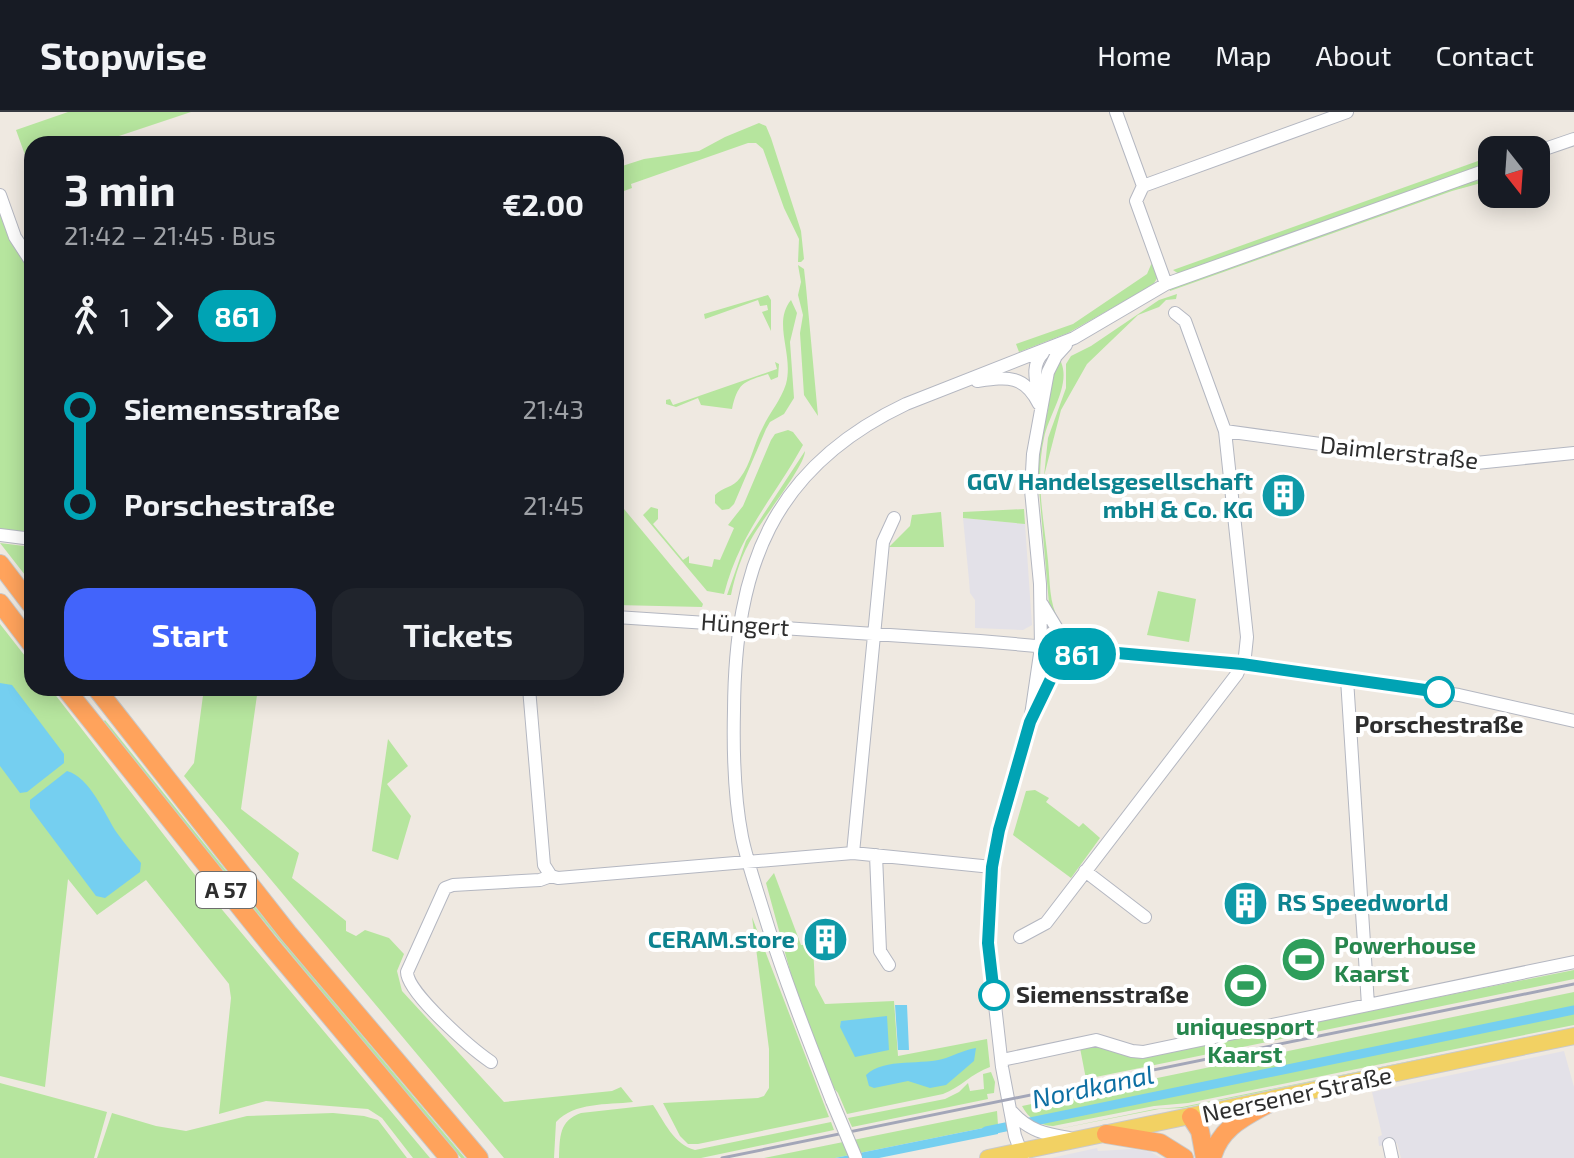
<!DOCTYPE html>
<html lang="en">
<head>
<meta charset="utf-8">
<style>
  :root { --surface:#171b24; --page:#20242c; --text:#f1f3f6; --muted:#9ea1a6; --line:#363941; --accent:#4264fb }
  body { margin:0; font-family:"Exo 2",sans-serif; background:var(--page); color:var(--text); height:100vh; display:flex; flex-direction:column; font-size:30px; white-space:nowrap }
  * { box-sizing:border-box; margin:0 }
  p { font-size:26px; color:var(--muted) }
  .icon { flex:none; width:44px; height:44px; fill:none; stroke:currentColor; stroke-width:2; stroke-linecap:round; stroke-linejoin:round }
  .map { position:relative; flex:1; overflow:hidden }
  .side { position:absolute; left:24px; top:24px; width:600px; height:560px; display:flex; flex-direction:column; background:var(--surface); border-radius:24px; box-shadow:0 4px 20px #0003 }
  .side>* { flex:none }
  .badge { padding:0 16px; border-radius:26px; font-size:28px; line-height:52px }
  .needle { width:52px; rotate:163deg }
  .controls { position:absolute; left:1478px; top:24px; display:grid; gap:16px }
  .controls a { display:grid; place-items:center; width:72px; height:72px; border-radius:16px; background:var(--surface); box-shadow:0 4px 20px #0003; font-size:40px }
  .map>.badge { position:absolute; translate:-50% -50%; box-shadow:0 0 0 4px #fff }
  .legs { display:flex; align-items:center; gap:12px; height:88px; padding:0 40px; font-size:26px }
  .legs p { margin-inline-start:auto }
  .head { display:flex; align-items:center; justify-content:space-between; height:136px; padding:0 40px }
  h1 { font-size:44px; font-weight:700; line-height:60px }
  .action { display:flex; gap:16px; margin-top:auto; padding:16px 40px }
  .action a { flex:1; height:92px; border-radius:24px; background:var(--accent); color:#fff; font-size:32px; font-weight:700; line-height:92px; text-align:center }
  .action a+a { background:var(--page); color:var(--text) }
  ul { padding:0 40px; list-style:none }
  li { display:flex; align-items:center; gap:28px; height:96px; font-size:30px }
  li i { display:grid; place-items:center; width:12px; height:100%; margin:0 10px; background:currentColor }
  li i::after { content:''; width:20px; height:20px; margin:-10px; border:6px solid; border-radius:50%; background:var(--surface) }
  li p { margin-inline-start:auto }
  li:first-child i { background:linear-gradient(#0000 50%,currentColor 0) }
  li:last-child i { background:linear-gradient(currentColor 50%,#0000 0) }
  header { display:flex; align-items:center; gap:48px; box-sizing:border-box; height:112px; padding:0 40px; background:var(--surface); border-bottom:2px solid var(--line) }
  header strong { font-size:38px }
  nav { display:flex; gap:44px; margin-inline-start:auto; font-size:28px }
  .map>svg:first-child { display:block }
</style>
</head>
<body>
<header>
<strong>Stopwise</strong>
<nav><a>Home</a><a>Map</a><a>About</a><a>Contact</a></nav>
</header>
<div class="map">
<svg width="1574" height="1046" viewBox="0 0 1574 1046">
  <rect width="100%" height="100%" fill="#efe9e1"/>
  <path fill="#e3e1e8" d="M963,406l62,6 7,101 -9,5 -48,-2v-28l-5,-7 -1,-13z
    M1564,939l10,36v71h-173l-4,-15 -18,3 -1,-9 4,-2 -10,-43z
    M1097,1036l1,3 35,-2 18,3 10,6h-110z"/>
  <path fill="#b6e59e" d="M68,0h123l-96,32h-63v21l-3,1 -13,-36z
    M759,11l7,3 5,12 30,93 3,28 -3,3h-3l1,-23 -15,-31 -21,-59 -7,-6h-8l-117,41 1,4 -16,6v-26l28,-9 55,-8 26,-14z
    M1492,44v7l-313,111 -6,-4z
    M1488,66l4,2 -40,11 -282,100 -1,-2 286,-103z
    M0,93l32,63v267l-32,-5z
    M1153,148l6,15 -6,10 -85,48 -49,19 -3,-8 57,-20 74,-50z
    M798,153l6,4 2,18 12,129 -14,-21 -4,-62 3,-18 -5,-20 3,-13z
    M1177,182l-1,5 -10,1 -7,7 -21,8 -51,49 -26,46 -17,66 4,-38 18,-50v-24l5,-8 20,-10 68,-46z
    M768,183l3,5v31l-9,-19 6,-2 -1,-5 -7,1 -2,-6 -53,19 -1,-5z
    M791,188l6,13 -7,29 4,56 -10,16 -14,8 -4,7 -32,75 -5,5 -7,1 -7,-7v-8c7,-8 18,-7 25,-17 11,-14 14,-35 23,-51 7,-15 18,-27 23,-43 8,-30 -14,-61 5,-84z
    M775,250l4,2 -1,13 -7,3 -3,-6c-24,8 -30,8 -36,35l-31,-4 -3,-7 -22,9 -10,-3v-4l4,-1 3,6 104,-36z
    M1056,250h5c10,23 -12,52 -17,76 -9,41 0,82 4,123 2,20 1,42 11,60l-6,-6 -4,-11 -12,-138 4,-33 7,-23 2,-28z
    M788,318l5,2 10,13c-29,53 -63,87 -79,149l-17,-3 -64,-76 8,-8 7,2v10l-5,5 30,36 6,-4v7l23,4 2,-8 6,1 14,-32 -6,-3 15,-19 28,-66 4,-6z
    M805,339c0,15 -42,67 -52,85 -11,18 -18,39 -22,59h-4l19,-54z
    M624,397l79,95 -1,3 -86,-2v-94z
    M1024,397l1,15 -62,-6v-6z
    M941,400l3,35h-55l21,-21 2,-11z
    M0,431l32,4v37z
    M1158,479l38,8 -7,43 -42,-7z
    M0,512l32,41v23h18l169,218 211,252h-17l-31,-40 -14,-9 -102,-8 -47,13 12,-116 -2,-14 -83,-104 -49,35 -29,-36 -23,208 -45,-11z
    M204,576h54l-17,121 58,44 -7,25 54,43v10l10,5 9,-6 24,8 15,16 -7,17 5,20 102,111 108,-11 9,-4 12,15c-27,3 -58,0 -77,20l-2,36h-50l-320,-382 10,-13z
    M105,608l175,218 185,220h-4c-122,-143 -240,-289 -358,-436z
    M388,627l20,27 -21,18 24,32 -13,44 -26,-9z
    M1035,678l14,8 -3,4 33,25 4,-4 17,15 -29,40 -58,-43 13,-44z
    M774,761l27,72h12l2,40 10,19 69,-3 4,55 89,-17 3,28c-18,6 -30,21 -47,27l-96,20 -9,-21 -6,-7 -36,-93 -30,-110z
    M752,805l77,200 -131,27h-10l-8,-8 -17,-33 95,-5 6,-2 5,-8v-39z
    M1574,858v9l-488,100 -6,-31 15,-2 48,10z
    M1574,880v33l-386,78 -34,3 -101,20c-15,-1 -24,-7 -31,-20z
    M1574,916l-392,80 -23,1 -106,21 102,-21 27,-2z
    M991,960l4,10 -1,11 -7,1 1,5 -136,28 -4,-9 97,-19 14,-7 9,-9 2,8 14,-2 -1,-15z
    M0,971l107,29 -13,46h-94z
    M653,993c11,16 21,40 42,45l136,-28 3,8 -133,28h-142c1,-22 0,-37 22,-45z
    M997,999l1,14 -163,33h-71z
    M112,1001l44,13 30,5 61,-15 86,-3 31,3 14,4 29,38h-310z"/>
  <path fill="#75cff0" d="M0,571l12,2 52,69v9l-37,29 -7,1 -20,-27z
    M67,659c23,6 38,44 50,62 8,11 16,20 24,30l-1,9 -35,26 -9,-2 -66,-88v-8z
    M895,893h12l2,45h-11z
    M887,904l2,34 -34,7 -15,-30 1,-6z
    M976,936l-2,13 -28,24 -16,3 -22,-7 -34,7 -5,-2 -3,-11c18,-18 58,-9 80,-17 11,-4 19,-8 30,-10z
    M998,1013v9l-119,24h-44z"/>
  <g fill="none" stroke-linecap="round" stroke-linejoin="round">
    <path stroke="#75cff0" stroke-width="9" d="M986,1019l588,-121"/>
    <defs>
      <path id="minor" d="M1116,0l27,74
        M1536,40l38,-13
        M1143,74l204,-74
        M1143,74l-7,15 30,83
        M0,83l15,42 17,26
        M977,269c30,-4 47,-7 62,23
        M1039,287c-2,-16 -9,-33 4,-46
        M1225,319l241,33 108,-11
        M0,423l32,4
        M1042,492l20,33 20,12
        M616,505l364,24 262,23 217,31 115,26
        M1347,567l21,326
        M529,576l15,177 7,11 7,2 295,-25 139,14
        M1037,596l20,-42 23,-13
        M853,741l30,-311 11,-24
        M876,743l4,96 9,14
        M1085,759l60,46
        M1020,825l26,-14 191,-249 8,-18 2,-19 -22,-206 -40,-110 -10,-8
        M1002,948l94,-20 36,11 11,1 431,-90
        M491,950c-19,-13 -84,-69 -84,-90l38,-84 8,-3 87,-5 11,-4
        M832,989c-25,-64 -50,-128 -70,-194 -7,-23 -15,-46 -20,-70 -8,-41 -9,-85 -8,-127 1,-142 37,-242 172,-306l168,-66 92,-54 326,-116
        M1012,1000c17,19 33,22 57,26
        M1389,1032l3,14
        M1023,1045l-8,-21 -13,-69 -14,-124v-32l9,-70 33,-119 11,-75 -1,-63 -9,-94 2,-36 15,-82 8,-16 10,-11"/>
      <path id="major" d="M988,1046l586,-122"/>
      <path id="highway" d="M0,452l32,42
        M0,491l32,42
        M65,576l207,259 177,211
        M96,576l192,245 191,225
        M1191,1005l9,14 5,27
        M1106,1022l54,9 24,15
        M1212,1046c8,-32 35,-42 61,-57"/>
    </defs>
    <use href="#minor" stroke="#b4b7c1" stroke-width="14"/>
    <use href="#major" stroke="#c9c9c9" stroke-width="18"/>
    <use href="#highway" stroke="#c9c9c9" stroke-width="20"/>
    <use href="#minor" stroke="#fff" stroke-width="12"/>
    <use href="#major" stroke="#f2d163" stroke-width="16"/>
    <use href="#highway" stroke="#ffa35c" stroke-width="18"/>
    <path stroke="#a3a6b8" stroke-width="3" d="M722,1046l852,-174"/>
    <defs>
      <path id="minor-bridge" d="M832,989l24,57"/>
    </defs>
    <use href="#minor-bridge" stroke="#b4b7c1" stroke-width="14" stroke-linecap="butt"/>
    <use href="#minor-bridge" stroke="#fff" stroke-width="12"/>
  </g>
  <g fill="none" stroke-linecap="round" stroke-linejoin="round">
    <defs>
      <path id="line-1" d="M994,883l-6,-52 4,-76 7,-37 31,-108 27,-56 17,-11 11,-4 21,1 136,12 197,28"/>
    </defs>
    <use href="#line-1" stroke="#fff" stroke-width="18"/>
    <use href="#line-1" stroke="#00a3b4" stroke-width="12"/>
  </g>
  <defs>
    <symbol id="building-disc" viewBox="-11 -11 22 22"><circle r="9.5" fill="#0f9aa8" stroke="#fff"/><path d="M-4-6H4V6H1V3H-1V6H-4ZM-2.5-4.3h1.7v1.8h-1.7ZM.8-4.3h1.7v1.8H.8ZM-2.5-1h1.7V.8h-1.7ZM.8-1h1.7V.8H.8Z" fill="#fff"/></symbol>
    <symbol id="stadium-disc" viewBox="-11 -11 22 22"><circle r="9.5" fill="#2e9e5b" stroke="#fff"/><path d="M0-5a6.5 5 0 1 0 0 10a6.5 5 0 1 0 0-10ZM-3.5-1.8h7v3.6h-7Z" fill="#fff"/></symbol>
  </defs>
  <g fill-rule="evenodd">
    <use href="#building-disc" x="1258" y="358" width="51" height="51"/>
    <use href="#building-disc" x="1220" y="766" width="51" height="51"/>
    <use href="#building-disc" x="800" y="802" width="51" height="51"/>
    <use href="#stadium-disc" x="1278" y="822" width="51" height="51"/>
    <use href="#stadium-disc" x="1220" y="848" width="51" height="51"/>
  </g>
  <g fill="#fff" stroke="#00a3b4" stroke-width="4">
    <circle cx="1439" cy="580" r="14"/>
    <circle cx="994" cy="883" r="14"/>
  </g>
  <g text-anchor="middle" stroke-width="8" stroke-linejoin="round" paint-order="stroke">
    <rect fill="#fff" stroke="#6d6d6d" stroke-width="2" x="196" y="760" width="60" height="36" rx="6"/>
    <g font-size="22" font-weight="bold" fill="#2e2e2e">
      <text x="226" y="786">A 57</text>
    </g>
    <g font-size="24" fill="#2e2e2e" stroke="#fff">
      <text transform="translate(1399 341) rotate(6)" y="8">Daimlerstraße</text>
      <text transform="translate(745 513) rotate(4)" y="8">Hüngert</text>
      <text transform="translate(1297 983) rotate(-12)" y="8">Neersener Straße</text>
    </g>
    <g font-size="24" font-weight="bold" fill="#0d838f" stroke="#fff" text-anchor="end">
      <text x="1253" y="378">GGV Handelsgesellschaft<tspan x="1253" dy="28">mbH &amp; Co. KG</tspan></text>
      <text x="1277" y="799" text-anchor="start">RS Speedworld</text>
      <text x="795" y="836">CERAM.store</text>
    </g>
    <g font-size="24" font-weight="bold" fill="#2e2e2e" stroke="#fff">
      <text x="1439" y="621">Porschestraße</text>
      <text x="1016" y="891" text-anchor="start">Siemensstraße</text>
    </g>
    <g font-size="24" font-weight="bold" fill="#27864d" stroke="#fff" text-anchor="start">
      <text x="1334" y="842">Powerhouse<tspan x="1334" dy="28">Kaarst</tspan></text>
      <text x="1245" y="923" text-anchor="middle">uniquesport<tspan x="1245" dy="28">Kaarst</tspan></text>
    </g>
    <g font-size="26" font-style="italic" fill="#0d6fa3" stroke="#fff">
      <text transform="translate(1093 975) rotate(-12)" y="9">Nordkanal</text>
    </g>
  </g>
</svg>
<div class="controls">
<a><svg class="needle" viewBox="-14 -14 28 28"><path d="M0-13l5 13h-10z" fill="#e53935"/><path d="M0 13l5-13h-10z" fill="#9ea1a6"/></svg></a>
</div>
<b class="badge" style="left:1077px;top:542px;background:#00a3b4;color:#fff">861</b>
<section class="side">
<div class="head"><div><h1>3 min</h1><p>21:42 – 21:45 · Bus</p></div><b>€2.00</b></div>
<div class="legs"><svg class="icon" aria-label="walk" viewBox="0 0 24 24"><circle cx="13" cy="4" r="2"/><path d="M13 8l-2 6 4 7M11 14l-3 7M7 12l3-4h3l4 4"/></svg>1<svg class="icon" aria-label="forward" viewBox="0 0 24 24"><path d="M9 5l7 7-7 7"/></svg><b class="badge" style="background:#00a3b4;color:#fff">861</b></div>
<ul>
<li><i style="color:#00a3b4"></i><b>Siemensstraße</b><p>21:43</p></li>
<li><i style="color:#00a3b4"></i><b>Porschestraße</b><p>21:45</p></li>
</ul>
<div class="action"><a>Start</a><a>Tickets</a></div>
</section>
</div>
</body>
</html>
